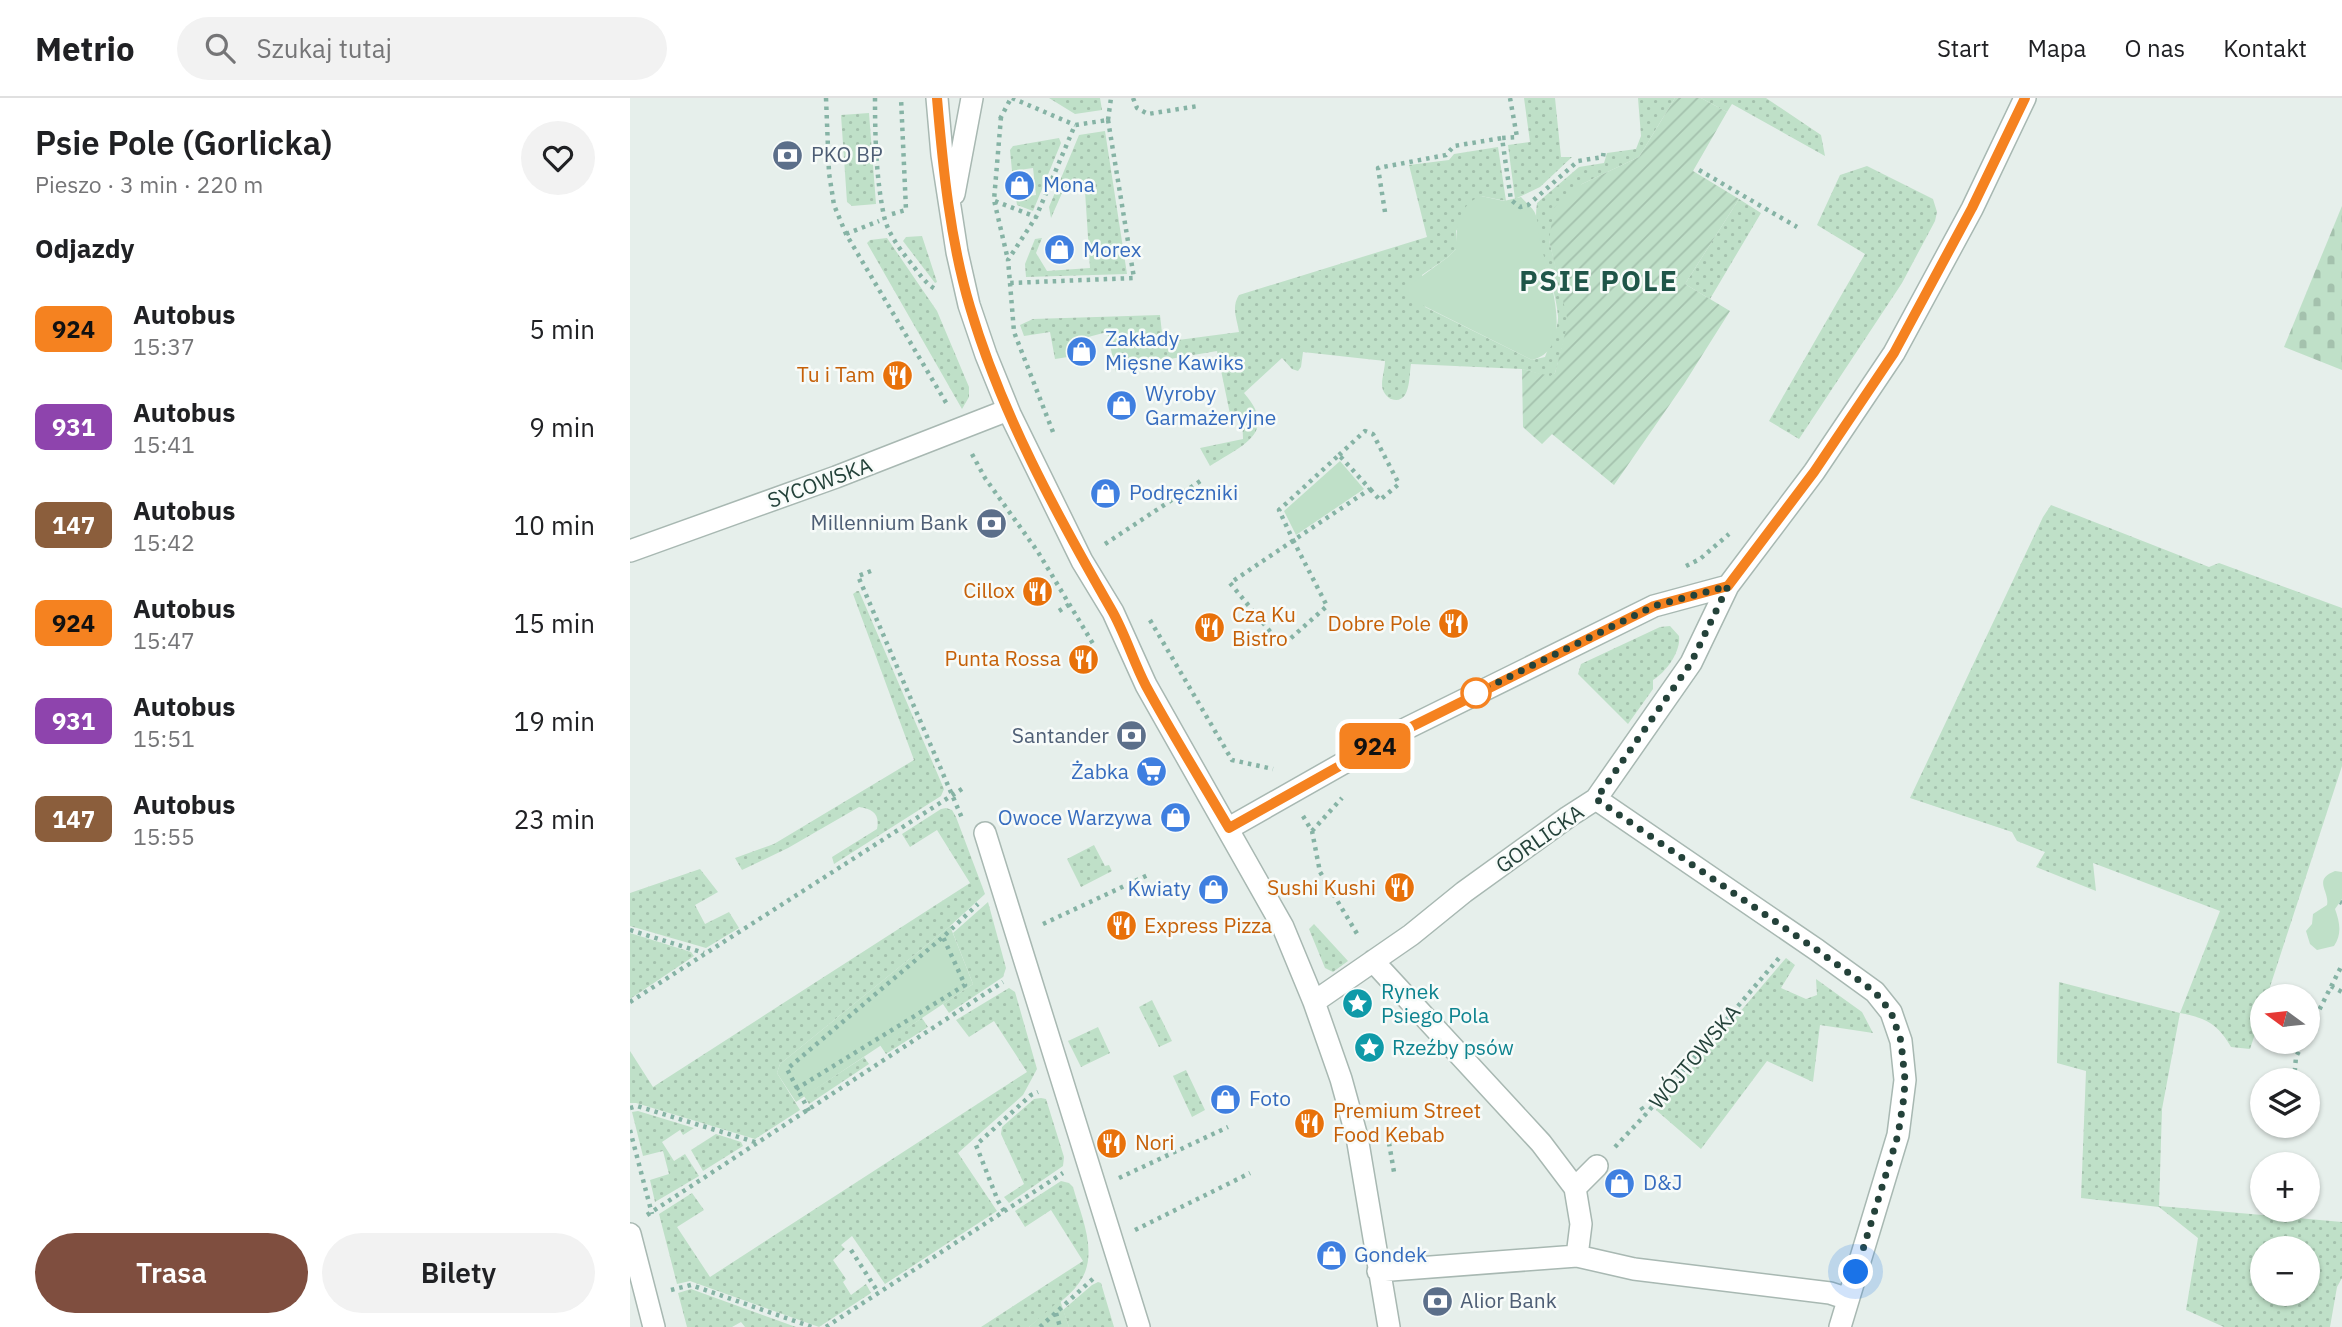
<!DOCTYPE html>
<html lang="pl">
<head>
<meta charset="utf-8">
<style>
  :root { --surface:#fff; --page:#f2f2f2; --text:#202124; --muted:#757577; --line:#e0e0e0; --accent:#7f4e3f }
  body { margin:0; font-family:"IBM Plex Sans",sans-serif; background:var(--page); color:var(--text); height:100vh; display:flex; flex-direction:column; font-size:26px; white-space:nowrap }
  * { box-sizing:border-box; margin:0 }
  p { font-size:23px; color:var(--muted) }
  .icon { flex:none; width:38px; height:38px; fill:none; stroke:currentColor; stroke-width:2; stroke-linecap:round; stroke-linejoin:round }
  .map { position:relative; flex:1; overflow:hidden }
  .side { display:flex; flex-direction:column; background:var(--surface); width:630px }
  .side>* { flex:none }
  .badge { padding:0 14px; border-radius:10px; font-size:24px; line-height:46px }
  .needle { width:46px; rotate:285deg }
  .buttons { position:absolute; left:1620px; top:886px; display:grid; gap:14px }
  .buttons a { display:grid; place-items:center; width:70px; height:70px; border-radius:50%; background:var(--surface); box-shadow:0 2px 5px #0004; font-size:35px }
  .you { position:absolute; width:35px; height:35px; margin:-18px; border:5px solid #fff; border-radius:50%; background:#1a73e8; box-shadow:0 0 0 10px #1a73e833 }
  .map>.badge { position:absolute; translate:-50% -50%; box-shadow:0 0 0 4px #fff }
  h2 { padding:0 35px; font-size:26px; line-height:63px }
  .round { display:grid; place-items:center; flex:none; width:74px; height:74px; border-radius:37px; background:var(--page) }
  .summary { display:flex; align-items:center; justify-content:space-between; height:119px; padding:0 35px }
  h1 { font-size:33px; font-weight:600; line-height:52px }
  .action { display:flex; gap:14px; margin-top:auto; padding:14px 35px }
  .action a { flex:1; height:80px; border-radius:42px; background:var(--accent); color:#fff; font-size:28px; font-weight:600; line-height:80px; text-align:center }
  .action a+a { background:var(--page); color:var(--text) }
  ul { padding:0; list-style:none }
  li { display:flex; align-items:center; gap:21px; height:98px; padding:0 35px }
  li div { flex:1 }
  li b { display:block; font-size:26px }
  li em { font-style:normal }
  li .badge { min-width:77px; font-weight:700; text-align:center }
  header { display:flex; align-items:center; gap:42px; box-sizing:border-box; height:98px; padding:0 35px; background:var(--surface); border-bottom:2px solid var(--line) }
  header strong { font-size:33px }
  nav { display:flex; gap:38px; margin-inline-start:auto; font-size:24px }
  .search { width:490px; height:63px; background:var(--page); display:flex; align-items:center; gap:18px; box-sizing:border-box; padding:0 24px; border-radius:38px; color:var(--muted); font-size:26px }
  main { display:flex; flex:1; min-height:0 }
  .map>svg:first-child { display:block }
</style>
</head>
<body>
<header>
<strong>Metrio</strong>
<div class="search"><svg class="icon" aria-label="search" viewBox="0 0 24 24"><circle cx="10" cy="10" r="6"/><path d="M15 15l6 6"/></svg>Szukaj tutaj</div>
<nav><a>Start</a><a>Mapa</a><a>O nas</a><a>Kontakt</a></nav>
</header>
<main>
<section class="side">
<div class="summary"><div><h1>Psie Pole (Gorlicka)</h1><p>Pieszo · 3 min · 220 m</p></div><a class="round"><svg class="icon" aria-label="heart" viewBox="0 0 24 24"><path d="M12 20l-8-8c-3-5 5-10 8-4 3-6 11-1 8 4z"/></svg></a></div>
<h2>Odjazdy</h2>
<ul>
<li><span class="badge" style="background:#f58220;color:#111">924</span><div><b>Autobus</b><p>15:37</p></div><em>5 min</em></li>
<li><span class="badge" style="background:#8e44ad;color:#fff">931</span><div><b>Autobus</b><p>15:41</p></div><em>9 min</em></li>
<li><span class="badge" style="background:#8b5e3c;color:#fff">147</span><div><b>Autobus</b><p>15:42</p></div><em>10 min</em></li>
<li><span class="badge" style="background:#f58220;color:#111">924</span><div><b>Autobus</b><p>15:47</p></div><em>15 min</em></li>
<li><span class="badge" style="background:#8e44ad;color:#fff">931</span><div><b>Autobus</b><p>15:51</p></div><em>19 min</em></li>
<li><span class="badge" style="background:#8b5e3c;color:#fff">147</span><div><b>Autobus</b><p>15:55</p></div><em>23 min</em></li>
</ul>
<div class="action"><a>Trasa</a><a>Bilety</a></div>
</section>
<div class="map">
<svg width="1712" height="1229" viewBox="0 0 1712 1229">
  <defs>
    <pattern id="grass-dots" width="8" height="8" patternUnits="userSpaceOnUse" patternTransform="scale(1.75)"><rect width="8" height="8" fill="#bfe0c8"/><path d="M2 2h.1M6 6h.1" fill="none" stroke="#a4c1ad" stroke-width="1.8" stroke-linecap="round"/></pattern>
    <pattern id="cemetery-stones" width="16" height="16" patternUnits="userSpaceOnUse" patternTransform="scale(1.75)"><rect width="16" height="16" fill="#bfe0c8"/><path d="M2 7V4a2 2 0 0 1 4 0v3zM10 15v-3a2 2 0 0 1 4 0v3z" fill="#a4c1ad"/></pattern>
    <pattern id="garden-furrows" width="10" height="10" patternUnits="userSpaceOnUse" patternTransform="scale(1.75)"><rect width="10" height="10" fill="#bfe0c8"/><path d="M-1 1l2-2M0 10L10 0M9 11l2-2" fill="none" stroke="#a4c1ad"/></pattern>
  </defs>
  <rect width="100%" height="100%" fill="#e6efeb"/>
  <path fill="url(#grass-dots)" fill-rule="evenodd" d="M419,0h51l2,12 -27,4z
    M894,0h31l6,59h11l-32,30 -25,12 -7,-54 22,-3z
    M1008,0h37l-36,59 -57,27 -33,56 20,82 -14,51 -5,4 -28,-8 -111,-5c-2,11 0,42 -20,35 -3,-1 -7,-6 -8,-9 -3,-7 2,-20 2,-29l-82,-9 -2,15 -3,4 -6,-2 -10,-11 -38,35c35,40 -2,52 -34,73l-10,-18 43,-9 -1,-25h-12l-13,-63 -77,13 -24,8 -9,-40 -30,8 4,15 -26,4 -5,-27 -26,4 -4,-11 13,-6 127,-4 3,27 76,-10c-2,-13 -8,-25 0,-37l188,-58 -18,-72 40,-5 5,-6 44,-7 8,54 -25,-5 -25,35v18l-8,8 -26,18 3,32 107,53 13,-3c4,-12 14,-29 13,-41 -3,-38 -27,-74 -21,-113l42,-36 25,-4 3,-10 29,-4 5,-13z
    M1071,0h65l55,37 4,21 -93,-52 -5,8z
    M239,15l7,91 -24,2 -5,-4 -6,-87z
    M475,33l22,143 -101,3 -1,-13 10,-25 7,-1 -6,15 11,18 43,-3 -5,-77 -23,2 -11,25 -2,-11 30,-72z
    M429,40l2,5 -28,68 -16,-6 -1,-7 20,-3 -3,-27 -21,3 -2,-21 3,-4z
    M1237,68l66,33 4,13 -2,9 -33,62 -103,156 -30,-18 96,-167 -48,-29 23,-50z
    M1109,101l22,14 -51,86 -25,-15z
    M292,138l15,46 -2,1 -32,-42 3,-4z
    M257,140l50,73 32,76v10l-7,12 -95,-166 3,-3z
    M1421,407l158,62 10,-4 123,45v158l-75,230h-4v14l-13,39 -19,-2c-13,-23 -25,-29 -51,-34l-18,96 -3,97 183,16v56l-5,9 -7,40h-106l-38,-17 12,-72 -39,-31 -78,-9 5,-127 -29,-8 2,-81 121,31 40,-102 -127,-48 3,28 -60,-24 9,-15 -28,-11 -5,-9 -102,-34 133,-281zM1633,1150h45v45h-45z
    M227,493h2l85,198 -3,7 -107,68 -2,-7 45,-28c3,-15 -4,-20 -18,-22l-71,41 -46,22 -7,-12 39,-14 140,-84 -61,-166z
    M1040,528l9,10c2,16 -13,36 -26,44v9l-25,35 -50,-50 3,-10 79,-37z
    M316,710l6,2 4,7 29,77 -35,32 -170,138 -3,9 23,37 -45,29 -119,-36h-6v-52l23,36 317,-204 -33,-53 -27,17 -8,-13 39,-25z
    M464,747l11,21 4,-1 3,6 -31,16 -14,-28z
    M70,771l18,23 -23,13 10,19 24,-12 10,16 -33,20 -76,-22v-33z
    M358,804l18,66 -3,9 -54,36 -6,-9 30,-20 -20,-51z
    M684,826l34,37 -15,11 -8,-4 -16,-39z
    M0,835l61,19 3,4 -64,43z
    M1156,860l9,7 -14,23 25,11 11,-4 -1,-16 46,33 11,21 -53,-8 -7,57 -46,-21 -66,88 -45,-39z
    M379,890l6,4 22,77 -14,26 -65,58 39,58 -112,73 -33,-48 -11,9 4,4 -12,11 13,19 -3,3 8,13 15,-11 5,9 -52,34 -129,-46 -13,3 -18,-70 33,-21 12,17 -27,17 33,50 317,-205 -33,-51 -25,16 -13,-17z
    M522,902l20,41 -13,6 -20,-40z
    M292,920l6,9 -42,27 -6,-9z
    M468,929l12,26 -29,14 -13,-26z
    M234,959l5,7 -60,40 -5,-8z
    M556,972l19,40 -13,7 -19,-41z
    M411,1000l5,1 18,58 -1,9 -54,37 -5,-6 20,-13 -23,-50 1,-7 32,-28z
    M8,1013l56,17 -11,7 -3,-5 -18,12 12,19 11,-7 14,22 -44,26 -5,-22 19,-6 -6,-23 -20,5 -11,-44z
    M86,1036l25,8 2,4 -40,25 -12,-21z
    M431,1083l8,2 4,4c8,29 27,68 6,96 -11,16 -35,31 -50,44h-48l102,-66 -32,-51 -26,17 -10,-16z
    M468,1184l3,1 13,44h-45l-6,-17 29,-25z
    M61,1191l105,38h-51l-4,-5 -9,5h-45l-9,-34z"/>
  <path fill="url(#cemetery-stones)" d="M1712,108v164l-58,-23z"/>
  <path fill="#bfe0c8" d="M851,98l23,5 17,-4c4,5 12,11 14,16 4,9 3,23 6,32 7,31 36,104 -9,115l-122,-61 -7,-9 45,-33 8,-8c0,-22 2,-44 25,-53z
    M710,363l24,28 -68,46 -12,-24z
    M1705,773l7,1v27l-7,10c5,14 7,25 -1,37l-17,4 -7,-6 -4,-13 6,-7 1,-10 14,-9c3,-14 -15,-25 8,-34z
    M320,828l23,58 -177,118 -19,-29 3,-9z
    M430,1202l9,27h-40z"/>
  <path fill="url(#garden-furrows)" d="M1045,0h26l26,14 -34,59 46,28 -54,85 45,27 -46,73 -70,101 -62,-51 -10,10 -19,-17 -1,-58 28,7 5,-3 13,-51 -19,-82 5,-32 28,-24 57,-27z"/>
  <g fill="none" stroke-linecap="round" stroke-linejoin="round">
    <defs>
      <path id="street" d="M307,0l5,57 15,97 12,53 17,50 24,59 72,147 31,51 33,73 137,242 31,75 27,77 16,58 32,190
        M324,96l18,-96
        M0,453l206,-74 172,-67
        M966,701l221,151 58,42 16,20 10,29 4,39 -7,55 -58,192
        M599,730l164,-93 261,-129 74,-20
        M355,735l154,494
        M743,863l168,182 34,45 6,36 -4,32
        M684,904l97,-67 53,-43 104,-75 28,-18 95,-136 37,-77 86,-114 80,-119 78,-144 53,-111
        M945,1090l22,-22
        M0,1136l24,93
        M748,1173l199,-15 57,13 196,24 18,6"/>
    </defs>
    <use href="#street" stroke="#a8b8b2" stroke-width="24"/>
    <path stroke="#86b3a5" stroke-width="4.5" stroke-dasharray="3.5 5" stroke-linecap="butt" d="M196,0l3,75 5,32 12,29 102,172
      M245,0c0,39 1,80 9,118 4,19 19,37 30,51 7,9 13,18 23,23
      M382,0l63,27
      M503,0l4,10 11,6 50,-8
      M880,0l7,39 -15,1 9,62 9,7 8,-2 50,-44 25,-4 1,-8
      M371,19l-7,83 14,60
      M370,21l11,-21
      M478,22l26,158 -124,5 -2,-23 28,-43 39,-92z
      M478,22l3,-22
      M1069,72l98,57
      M365,103l41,16
      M755,114l-7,-44 68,-13 8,-9 48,-8
      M262,116l14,-4 -5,-112
      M216,136l33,-13
      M380,185l4,49 39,100
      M342,356l13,24 53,74 57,95
      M709,357l26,-24 8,3 26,50 -19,16 -10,-11
      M663,442l34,66 -45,40 -52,-63 140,-94 -31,-34 -60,55 14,30
      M475,446l97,-64
      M1056,468l14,-7 29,-25
      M241,473l-13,5 104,242
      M429,513l11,-7
      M520,522l82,140 41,9
      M673,718l9,15 8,41 39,65
      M682,733l30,-33
      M1710,804l2,1
      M413,826l107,-50
      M0,832l74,23
      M1701,888l11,6
      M0,904l335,-215
      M1678,934l34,-67
      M1664,982l2,-23 8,-16
      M166,991l169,-104 -22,-48
      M1011,1009l5,7
      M0,1010l7,-2 121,37
      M179,1013l-22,-42 156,-132 35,-33
      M0,1032l22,84
      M759,1045l5,29
      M985,1049l31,-33 133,-156
      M489,1080l109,-51
      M374,1113l-6,-10 -22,-56 55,-50 7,-3
      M17,1117l356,-233
      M505,1132l115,-57
      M221,1152l27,42
      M41,1192l20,-5 121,42
      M426,1215l4,14
      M196,1229l237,-154
      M410,1229l56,-51"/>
    <use href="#street" stroke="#fff" stroke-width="21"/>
  </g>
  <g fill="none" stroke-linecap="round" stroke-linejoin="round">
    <defs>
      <path id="line" d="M307,0c6,70 13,142 33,209 31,106 86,206 141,302 14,24 22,52 35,77 26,48 55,94 83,142l164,-92 261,-130 74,-20 86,-114 80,-119 78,-145 53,-110"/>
    </defs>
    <use href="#line" stroke="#fff" stroke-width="16"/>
    <use href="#line" stroke="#f58220" stroke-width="10"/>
    <path stroke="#24423a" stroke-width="7" stroke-dasharray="0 12.6" d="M846,595l178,-87 74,-20 -37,77 -95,136 221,151 58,42 16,20 10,29 4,39 -1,17 -6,38 -42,137"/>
  </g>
  <defs>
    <symbol id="bank-disc" viewBox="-11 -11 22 22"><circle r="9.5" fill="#5c6f8a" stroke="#f7fbf9"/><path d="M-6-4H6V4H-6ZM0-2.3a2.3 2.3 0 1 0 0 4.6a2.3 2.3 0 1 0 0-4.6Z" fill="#fff"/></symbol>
    <symbol id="shop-disc" viewBox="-11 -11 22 22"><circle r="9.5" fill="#3f7fe0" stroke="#f7fbf9"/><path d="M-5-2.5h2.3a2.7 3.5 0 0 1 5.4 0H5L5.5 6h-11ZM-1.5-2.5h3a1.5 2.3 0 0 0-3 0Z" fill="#fff"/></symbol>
    <symbol id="restaurant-disc" viewBox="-11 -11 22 22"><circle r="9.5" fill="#e8710a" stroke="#f7fbf9"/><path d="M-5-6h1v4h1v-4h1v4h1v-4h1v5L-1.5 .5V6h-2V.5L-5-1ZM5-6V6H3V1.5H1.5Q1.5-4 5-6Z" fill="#fff"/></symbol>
    <symbol id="supermarket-disc" viewBox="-11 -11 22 22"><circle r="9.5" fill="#3f7fe0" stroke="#f7fbf9"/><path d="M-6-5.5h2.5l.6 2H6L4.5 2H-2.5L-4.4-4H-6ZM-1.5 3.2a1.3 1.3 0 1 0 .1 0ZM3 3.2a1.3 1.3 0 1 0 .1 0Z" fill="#fff"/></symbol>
    <symbol id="sight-disc" viewBox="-11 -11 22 22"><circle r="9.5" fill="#0f9aa8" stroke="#f7fbf9"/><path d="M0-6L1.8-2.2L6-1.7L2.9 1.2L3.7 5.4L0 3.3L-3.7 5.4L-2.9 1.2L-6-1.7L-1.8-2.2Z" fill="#fff"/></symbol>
  </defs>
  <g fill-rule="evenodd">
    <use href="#bank-disc" x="140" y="40" width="35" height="35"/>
    <use href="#shop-disc" x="372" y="70" width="35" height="35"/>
    <use href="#shop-disc" x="412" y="134" width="35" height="35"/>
    <use href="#shop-disc" x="434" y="236" width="35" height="35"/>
    <use href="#restaurant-disc" x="250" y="260" width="35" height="35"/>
    <use href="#shop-disc" x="474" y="290" width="35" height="35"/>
    <use href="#shop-disc" x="458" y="378" width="35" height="35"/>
    <use href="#bank-disc" x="344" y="408" width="35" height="35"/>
    <use href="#restaurant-disc" x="390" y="476" width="35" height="35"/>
    <use href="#restaurant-disc" x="806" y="508" width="35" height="35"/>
    <use href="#restaurant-disc" x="562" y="512" width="35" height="35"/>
    <use href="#restaurant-disc" x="436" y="544" width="35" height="35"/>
    <use href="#bank-disc" x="484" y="620" width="35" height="35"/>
    <use href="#supermarket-disc" x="504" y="656" width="35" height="35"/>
    <use href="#shop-disc" x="528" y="702" width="35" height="35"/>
    <use href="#restaurant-disc" x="752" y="772" width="35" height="35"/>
    <use href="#shop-disc" x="566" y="774" width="35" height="35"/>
    <use href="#restaurant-disc" x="474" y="810" width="35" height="35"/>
    <use href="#sight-disc" x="710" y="888" width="35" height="35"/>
    <use href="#sight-disc" x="722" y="932" width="35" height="35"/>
    <use href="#shop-disc" x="578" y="984" width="35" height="35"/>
    <use href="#restaurant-disc" x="662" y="1008" width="35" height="35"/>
    <use href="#restaurant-disc" x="464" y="1028" width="35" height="35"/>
    <use href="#shop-disc" x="972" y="1068" width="35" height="35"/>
    <use href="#shop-disc" x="684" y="1140" width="35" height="35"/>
    <use href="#bank-disc" x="790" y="1186" width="35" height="35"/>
  </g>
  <circle fill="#fff" stroke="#f58220" stroke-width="3.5" cx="846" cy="595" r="14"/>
  <g text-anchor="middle" stroke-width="5" stroke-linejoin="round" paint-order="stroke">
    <g font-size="21" fill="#4e5e75" stroke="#f7fbf9" text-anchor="start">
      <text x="181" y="64">PKO BP</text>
      <text x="338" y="432" text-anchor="end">Millennium Bank</text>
      <text x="479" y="645" text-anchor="end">Santander</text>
      <text x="830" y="1210">Alior Bank</text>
    </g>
    <g font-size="21" fill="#366cbe" stroke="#f7fbf9" text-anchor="start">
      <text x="413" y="94">Mona</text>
      <text x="453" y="159">Morex</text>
      <text x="475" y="248">Zakłady<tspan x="475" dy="24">Mięsne Kawiks</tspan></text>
      <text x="515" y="303">Wyroby<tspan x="515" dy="24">Garmażeryjne</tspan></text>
      <text x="499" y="402">Podręczniki</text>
      <text x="499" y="681" text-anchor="end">Żabka</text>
      <text x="522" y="727" text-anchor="end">Owoce Warzywa</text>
      <text x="561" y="798" text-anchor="end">Kwiaty</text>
      <text x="619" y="1008">Foto</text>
      <text x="1013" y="1092">D&amp;J</text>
      <text x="724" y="1164">Gondek</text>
    </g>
    <g font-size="21" fill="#c56008" stroke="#f7fbf9" text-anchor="end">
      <text x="245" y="284">Tu i Tam</text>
      <text x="385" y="500">Cillox</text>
      <text x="602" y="524" text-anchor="start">Cza Ku<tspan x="602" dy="24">Bistro</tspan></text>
      <text x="801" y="533">Dobre Pole</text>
      <text x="431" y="568">Punta Rossa</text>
      <text x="746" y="797">Sushi Kushi</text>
      <text x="514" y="835" text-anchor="start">Express Pizza</text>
      <text x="703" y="1020" text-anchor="start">Premium Street<tspan x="703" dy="24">Food Kebab</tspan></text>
      <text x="505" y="1052" text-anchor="start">Nori</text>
    </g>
    <g font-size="21" fill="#24423a" stroke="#f7fbf9">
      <text transform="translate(190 385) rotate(-20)" y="7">SYCOWSKA</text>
      <text transform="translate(910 741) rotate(-35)" y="7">GORLICKA</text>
      <text transform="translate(1065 959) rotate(-50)" y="7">WÓJTOWSKA</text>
    </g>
    <g font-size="21" fill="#0d838f" stroke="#f7fbf9" text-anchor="start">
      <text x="751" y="901">Rynek<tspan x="751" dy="24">Psiego Pola</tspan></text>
      <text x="762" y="957">Rzeźby psów</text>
    </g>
    <g font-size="28" font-weight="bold" letter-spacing="2" fill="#1f5548" stroke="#f7fbf9">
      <text x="969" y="193">PSIE POLE</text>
    </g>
  </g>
</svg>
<div class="buttons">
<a><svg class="needle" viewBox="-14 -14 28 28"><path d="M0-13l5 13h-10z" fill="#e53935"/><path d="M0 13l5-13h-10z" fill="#757577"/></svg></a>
<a><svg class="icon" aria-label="layers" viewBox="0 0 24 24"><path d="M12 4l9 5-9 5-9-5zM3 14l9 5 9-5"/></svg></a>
<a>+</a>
<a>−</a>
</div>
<div class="you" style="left:1226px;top:1174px"></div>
<b class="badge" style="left:745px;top:648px;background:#f58220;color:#111">924</b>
</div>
</main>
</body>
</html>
